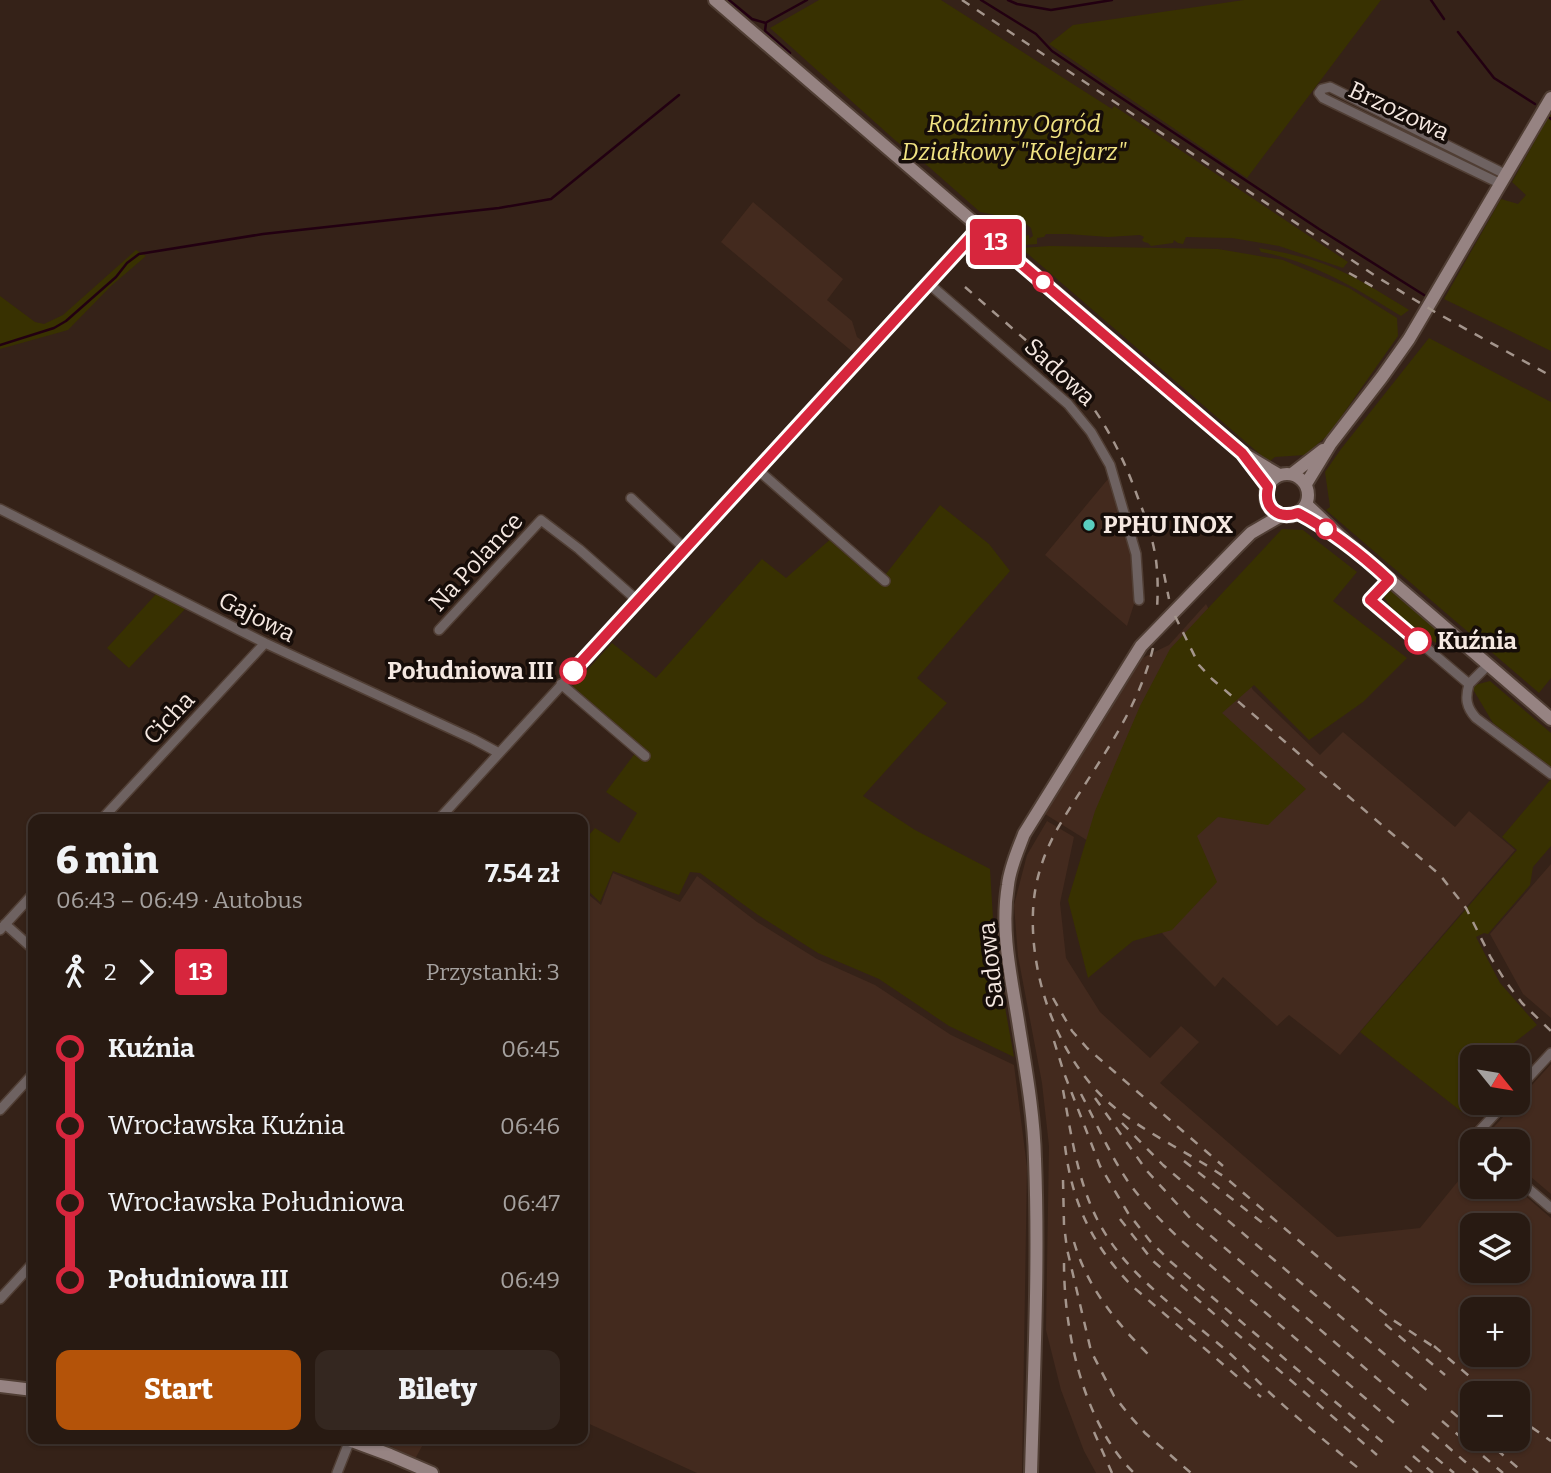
<!DOCTYPE html>
<html lang="pl">
<head>
<meta charset="utf-8">
<style>
  :root { --surface:#281a12; --page:#342720; --text:#f1f3f6; --muted:#a5a19f; --line:#443832; --accent:#b45309 }
  body { margin:0; font-family:Bitter,serif; background:var(--page); color:var(--text); height:100vh; display:flex; flex-direction:column; font-size:26px; white-space:nowrap }
  * { box-sizing:border-box; margin:0 }
  p { font-size:23px; color:var(--muted) }
  .icon { flex:none; width:38px; height:38px; fill:none; stroke:currentColor; stroke-width:2; stroke-linecap:round; stroke-linejoin:round }
  .map { position:relative; flex:1; overflow:hidden }
  .panel { position:absolute; left:28px; top:814px; width:560px; height:630px; display:flex; flex-direction:column; background:var(--surface); border-radius:14px; box-shadow:0 2px 5px #0004,0 0 0 2px var(--line) }
  .panel>* { flex:none }
  .badge { padding:0 14px; border-radius:5px; font-size:24px; line-height:46px }
  .needle { width:46px; rotate:120deg }
  .tools { position:absolute; left:1460px; top:1045px; display:grid; gap:14px }
  .tools a { display:grid; place-items:center; width:70px; height:70px; border-radius:14px; background:var(--surface); box-shadow:0 2px 5px #0004,0 0 0 2px var(--line); font-size:35px }
  .map>.badge { position:absolute; translate:-50% -50%; box-shadow:0 0 0 4px #fff }
  .legs { display:flex; align-items:center; gap:10px; height:77px; padding:0 28px; font-size:23px }
  .legs p { margin-inline-start:auto }
  .overview { display:flex; align-items:center; justify-content:space-between; height:119px; padding:0 28px }
  h1 { font-size:38px; font-weight:800; line-height:52px }
  .primary-button { display:flex; gap:14px; margin-top:auto; padding:14px 28px }
  .primary-button a { flex:1; height:80px; border-radius:14px; background:var(--accent); color:#fff; font-size:28px; font-weight:800; line-height:80px; text-align:center }
  .primary-button a+a { background:var(--page); color:var(--text) }
  ul { padding:0 28px; list-style:none }
  li { display:flex; align-items:center; gap:24px; height:77px; font-size:26px }
  li i { display:grid; place-items:center; width:10px; height:100%; margin:0 9px; background:currentColor }
  li i::after { content:''; width:18px; height:18px; margin:-9px; border:5px solid; border-radius:50%; background:var(--surface) }
  li p { margin-inline-start:auto }
  li:first-child i { background:linear-gradient(#0000 50%,currentColor 0) }
  li:last-child i { background:linear-gradient(currentColor 50%,#0000 0) }
  .map>svg:first-child { display:block }
</style>
</head>
<body>
<div class="map">
<svg width="1551" height="1473" viewBox="0 0 1551 1473">
  <rect width="100%" height="100%" fill="#352218"/>
  <path fill="#432a1e" fill-rule="evenodd" d="M753,202l90,77 -16,21 25,21 5,16 7,5 -10,11 -133,-111z
    M1108,479l5,12 17,61 5,49 -8,25 -82,-71z
    M1206,604l47,86 67,65 23,-23 112,95 14,-16 46,39 -175,205 -51,-40 -12,11 -54,-49 -8,10 -43,-43 -80,-89 1,-11 -48,-30 17,-30 23,-33 51,-90 33,-16z
    M1047,821l27,16 -14,66 6,55 34,54 50,46 31,-32 18,16 -39,41 177,154 83,-9 52,-64v22l43,1 36,31v255h-455l-12,-22 -23,-61 -15,-60 3,-184 -7,-63 -24,-127 -4,-51 13,-50zM1517,1225v45h-45v-45zM1517,1309v45h-45v-45zM1517,1393v45h-45v-45z
    M1551,864v154l-28,-24 -33,-60z
    M613,873l67,29 17,-26 60,46 60,37 58,26 76,50 63,30 13,102 -5,306h-325l-114,-52v-531l18,15z
    M1551,1064v130l-34,-29v-24h-29l-4,-3z
    M377,1439h49l-11,20z"/>
  <path fill="#383101" d="M819,0h122l171,109 2,-3 234,156 -5,6 -64,-22 -47,-8 -46,-1 -3,7 -5,-1 -4,-3 -1,3 -22,3 -3,-3 -4,-1 -2,-2 2,-3 -4,-2 -32,2 -40,-3h-22l-2,3 -7,1v6l-24,2 -13,-14 24,4 5,-1v4l4,-3 -2,-8 -10,-8 -41,-8 -51,-45 -33,-26 -126,-113z
    M1244,0h137l-134,178 -198,-134 24,-19z
    M1550,114l1,1v236l-107,-52 57,-100 17,5 8,-9 -14,-13z
    M1050,246l168,3 65,11 66,28 48,30 1,18 -69,98 -24,21 -30,2 -6,5 -248,-214z
    M1259,248c29,5 57,11 84,24 23,11 45,25 66,38l-8,6c-44,-27 -89,-55 -140,-64z
    M136,250l10,6 -35,30 -43,44 -68,19v-53l35,26 9,2 19,-9z
    M1429,338l122,64v276l-12,15 -213,-183 4,-3 -5,-35 16,-23z
    M940,505l49,39 21,27 -93,107 30,25 -84,93 52,34 75,39 5,83 19,105 -65,-31 -70,-47 -61,-26 -60,-38 -58,-42 -10,-1 -11,23 -66,-24 -13,31 -17,-16v-44l12,-14 24,15 18,-30 -31,-21 33,-44 -67,-61 40,-44 44,35 106,-119 24,19 47,-41 49,42z
    M1282,529l21,1 54,42 -24,29 74,57 -44,44 -54,38 -55,-55 -32,28 84,76 -38,36 -50,-8 -21,19 20,46 -45,48 -39,11 -45,37 -20,-78 27,-89 45,-105 30,-57z
    M1390,591l4,1 46,40v7l-4,4c-13,-7 -46,-33 -52,-46z
    M157,593l30,14 -58,61 -22,-20z
    M1490,681l61,52v35l-58,-45 -22,-37z
    M1551,779v67l-18,21 -3,18 -42,49 -4,-1 -8,4 24,46 37,42 -35,27 -3,5h-27v41l-10,14 -102,-80 157,-182 -15,-13z"/>
  <g fill="none" stroke-linecap="round" stroke-linejoin="round">
    <path stroke="#201" stroke-width="2.5" d="M729,0l23,19 14,4 -1,8 25,22
      M981,0l55,34 16,17 59,40 208,138 105,66
      M1008,0l9,4 34,6 61,-10
      M1431,0l13,19
      M767,22l40,-22
      M1458,32l36,46 41,26
      M1550,118l1,1
      M0,345l54,-17 12,-7 50,-44 11,-14 12,-9 124,-20 236,-26 52,-9 128,-104"/>
    <defs>
      <path id="street" d="M1501,184l-178,-86 -4,-5 3,-4 8,-2 177,88
        M928,283l140,121 23,28 19,33 26,89 3,46
        M758,470l127,111
        M631,498l54,51
        M0,509l265,134 208,96 26,14
        M1389,580l-19,20 99,84 19,-19
        M439,630l102,-110 38,29 59,52
        M561,684l84,72
        M1469,684c-4,14 -3,23 7,34l75,56
        M102,819l163,-176
        M439,819l540,-591
        M5,924l28,25
        M0,930l33,-36
        M1517,1090l34,-37
        M0,1110l33,-36
        M1473,1141l-2,-1 35,-38
        M1517,1179l34,29
        M0,1299l33,-36
        M337,1473l13,-33"/>
      <path id="secondary" d="M715,0l527,453 37,22
        M1247,459l21,28
        M1292,474l31,-24
        M1266 495a21 21 0 1 1 42 0a21 21 0 1 1-42 0Z
        M1306,484l25,-41 51,-66 27,-38 142,-241
        M1306,504l40,38 205,177
        M0,1386l33,4
        M344,1438l46,17 42,18
        M1031,1473c3,-105 8,-209 4,-314 -1,-44 -9,-88 -16,-132 -7,-47 -19,-94 -11,-142 2,-18 10,-35 16,-51l117,-188 97,-100 13,-13 31,-18"/>
    </defs>
    <use href="#street" stroke="#503e34" stroke-width="12"/>
    <use href="#secondary" stroke="#503e34" stroke-width="16"/>
    <use href="#street" stroke="#6e6261" stroke-width="9"/>
    <use href="#secondary" stroke="#968382" stroke-width="12"/>
    <path stroke="#a4958c" stroke-width="2.5" stroke-dasharray="9 9" stroke-linecap="butt" d="M962,0l415,277 58,35 116,64
      M1349,273l30,17
      M965,287l103,90c33,35 54,76 70,121 8,20 15,41 18,62 2,16 2,33 1,49
      M1164,574l5,25
      M1175,616l24,49 13,14 228,196 26,33 25,50 15,24 16,21 29,28
      M1153,648c-16,67 -60,120 -94,178 -15,26 -25,55 -26,86 -3,68 27,151 81,195 34,28 76,46 112,71l149,128 18,14 47,31
      M1053,998l19,33 15,17 136,118
      M1054,1041l10,32 36,93 28,47 22,28 21,21 215,183
      M1063,1090c8,43 14,89 34,129 28,56 84,92 130,132 15,13 28,28 42,41 30,28 62,54 94,80
      M1081,1094c15,28 28,59 46,86 16,23 35,42 55,61l218,187
      M1095,1098l52,73 43,47 225,193
      M1122,1123l41,42 267,228
      M1065,1146c7,57 27,99 67,140l129,111
      M1184,1161l85,67
      M1063,1180l1,45 3,24 24,102 23,45 16,20 15,17 46,40
      M1120,1219l33,42 224,194
      M1074,1242c13,45 43,82 76,114
      M1064,1263c0,69 19,160 70,210
      M1385,1324l60,51
      M1434,1346l55,47
      M1451,1411l21,18
      M1517,1417l34,24
      M1442,1421l61,52
      M1094,1432l18,41
      M1432,1433l46,40
      M1483,1438l41,35
      M1422,1446l32,27
      M1413,1456l20,17
      M1405,1466l8,7"/>
  </g>
  <g fill="none" stroke-linecap="round" stroke-linejoin="round">
    <defs>
      <path id="line-1" d="M573,671l406,-443 263,225 26,34c-5,21 10,33 30,26 34,18 63,41 91,67l-19,20 48,41"/>
    </defs>
    <use href="#line-1" stroke="#fff" stroke-width="16"/>
    <use href="#line-1" stroke="#d7263d" stroke-width="10"/>
  </g>
  <g fill="#fff" stroke="#d7263d" stroke-width="3.5">
    <circle cx="1043" cy="282" r="9"/>
    <circle cx="1326" cy="529" r="9"/>
    <circle cx="1418" cy="641" r="12"/>
    <circle cx="573" cy="671" r="12"/>
  </g>
  <circle fill="#59cebf" stroke="#160d09" stroke-width="2.5" cx="1089" cy="525" r="7"/>
  <g text-anchor="middle" stroke-width="7" stroke-linejoin="round" paint-order="stroke">
    <g font-size="24" fill="#f5e8e1" stroke="#160d09">
      <text transform="translate(1399 111) rotate(25)" y="8">Brzozowa</text>
      <text transform="translate(1060 372) rotate(43)" y="8">Sadowa</text>
      <text transform="translate(476 562) rotate(-47)" y="8">Na Polance</text>
      <text transform="translate(257 617) rotate(27)" y="8">Gajowa</text>
      <text transform="translate(169 718) rotate(-47)" y="8">Cicha</text>
      <text transform="translate(991 965) rotate(-96)" y="8">Sadowa</text>
    </g>
    <g font-size="24" font-style="italic" fill="#f1e382" stroke="#160d09">
      <text x="1014" y="132">Rodzinny Ogród<tspan x="1014" dy="28">Działkowy "Kolejarz"</tspan></text>
    </g>
    <g font-size="24" font-weight="bold" fill="#f5e8e1" stroke="#160d09" text-anchor="start">
      <text x="1103" y="533">PPHU INOX</text>
    </g>
    <g font-size="24" font-weight="bold" fill="#f5e8e1" stroke="#160d09" text-anchor="start">
      <text x="1437" y="649">Kuźnia</text>
      <text x="554" y="679" text-anchor="end">Południowa III</text>
    </g>
  </g>
</svg>
<div class="tools">
<a><svg class="needle" viewBox="-14 -14 28 28"><path d="M0-13l5 13h-10z" fill="#e53935"/><path d="M0 13l5-13h-10z" fill="#a5a19f"/></svg></a>
<a><svg class="icon" aria-label="locate" viewBox="0 0 24 24"><circle cx="12" cy="12" r="6"/><path d="M12 2v4M12 18v4M2 12h4M18 12h4"/></svg></a>
<a><svg class="icon" aria-label="layers" viewBox="0 0 24 24"><path d="M12 4l9 5-9 5-9-5zM3 14l9 5 9-5"/></svg></a>
<a>+</a>
<a>−</a>
</div>
<b class="badge" style="left:996px;top:242px;background:#d7263d;color:#fff">13</b>
<section class="panel">
<div class="overview"><div><h1>6 min</h1><p>06:43 – 06:49 · Autobus</p></div><b>7.54 zł</b></div>
<div class="legs"><svg class="icon" aria-label="walk" viewBox="0 0 24 24"><circle cx="13" cy="4" r="2"/><path d="M13 8l-2 6 4 7M11 14l-3 7M7 12l3-4h3l4 4"/></svg>2<svg class="icon" aria-label="forward" viewBox="0 0 24 24"><path d="M9 5l7 7-7 7"/></svg><b class="badge" style="background:#d7263d;color:#fff">13</b><p>Przystanki: 3</p></div>
<ul>
<li><i style="color:#d7263d"></i><b>Kuźnia</b><p>06:45</p></li>
<li><i style="color:#d7263d"></i><span>Wrocławska Kuźnia</span><p>06:46</p></li>
<li><i style="color:#d7263d"></i><span>Wrocławska Południowa</span><p>06:47</p></li>
<li><i style="color:#d7263d"></i><b>Południowa III</b><p>06:49</p></li>
</ul>
<div class="primary-button"><a>Start</a><a>Bilety</a></div>
</section>
</div>
</body>
</html>
